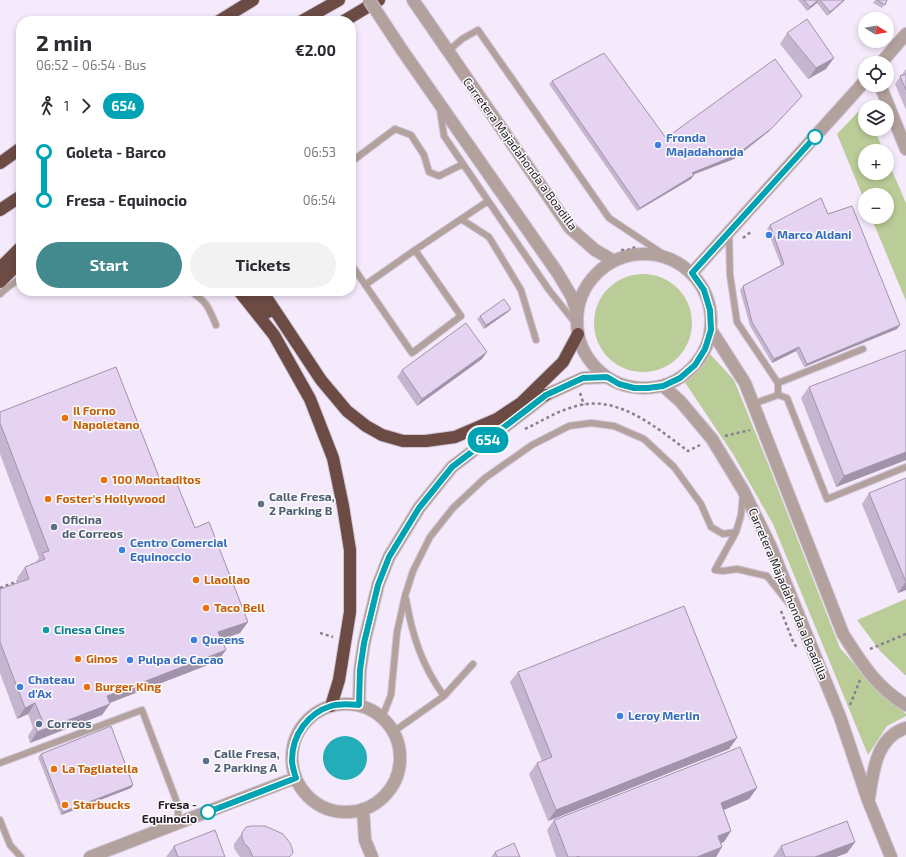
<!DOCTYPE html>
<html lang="en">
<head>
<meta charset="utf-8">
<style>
  :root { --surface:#fff; --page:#f2f2f3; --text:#2b2b33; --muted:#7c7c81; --accent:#428a8e }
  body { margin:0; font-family:"Exo 2",sans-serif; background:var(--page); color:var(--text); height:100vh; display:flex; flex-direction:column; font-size:15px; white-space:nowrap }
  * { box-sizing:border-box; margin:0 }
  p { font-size:13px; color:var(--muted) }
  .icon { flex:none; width:22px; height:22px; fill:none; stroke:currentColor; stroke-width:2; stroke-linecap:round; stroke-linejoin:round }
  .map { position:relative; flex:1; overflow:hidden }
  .details { position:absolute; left:16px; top:16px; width:340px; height:280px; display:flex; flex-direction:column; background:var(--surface); border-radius:16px; box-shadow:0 2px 6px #0003 }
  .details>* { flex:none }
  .badge { padding:0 8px; border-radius:13px; font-size:14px; line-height:26px }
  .needle { width:26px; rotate:101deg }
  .controls { position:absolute; left:858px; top:12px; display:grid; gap:8px }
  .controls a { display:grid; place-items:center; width:36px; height:36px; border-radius:50%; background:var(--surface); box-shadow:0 2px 6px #0003; font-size:20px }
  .map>.badge { position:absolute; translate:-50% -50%; box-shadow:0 0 0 2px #fff }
  .legs { display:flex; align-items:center; gap:6px; height:44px; padding:0 20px; font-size:13px }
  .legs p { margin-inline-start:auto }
  .head { display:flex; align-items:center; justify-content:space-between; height:68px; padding:0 20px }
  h1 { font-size:22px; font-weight:700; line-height:30px }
  .button { display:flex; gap:8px; margin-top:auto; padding:8px 20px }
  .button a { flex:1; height:46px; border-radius:24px; background:var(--accent); color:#fff; font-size:16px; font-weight:700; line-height:46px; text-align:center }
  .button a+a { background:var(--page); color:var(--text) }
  ul { padding:0 20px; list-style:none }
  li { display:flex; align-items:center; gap:14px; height:48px; font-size:15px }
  li i { display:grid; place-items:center; width:6px; height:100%; margin:0 5px; background:currentColor }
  li i::after { content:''; width:10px; height:10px; margin:-5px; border:3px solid; border-radius:50%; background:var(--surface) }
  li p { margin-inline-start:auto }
  li:first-child i { background:linear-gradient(#0000 50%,currentColor 0) }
  li:last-child i { background:linear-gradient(currentColor 50%,#0000 0) }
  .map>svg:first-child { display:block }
</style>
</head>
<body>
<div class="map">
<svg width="906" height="857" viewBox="0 0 906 857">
  <rect width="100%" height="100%" fill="#f5e9fc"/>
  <path fill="#bacc97" d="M865,107v22h9l10,22h-19v22h22v-14l19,44v98l-35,-84h16v-22h-22v7l-28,-68 21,-22z
    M594 323a49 49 0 1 1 98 0a49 49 0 1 1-98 0Z
    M710,354l24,26 33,81 73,187 33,37 33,29v2l-19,10 -19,29 -95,-231 -40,-70 -49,-73z
    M906,599v76h-1l-25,-24 -23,-31z"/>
  <path fill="#22adb9" d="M323 758a22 22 0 1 1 44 0a22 22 0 1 1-44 0Z"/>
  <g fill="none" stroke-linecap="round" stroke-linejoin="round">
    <defs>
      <path id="service" d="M447,52l15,-13 16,-9 131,188 63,42
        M440,110l4,26 105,154 28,35
        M351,162l44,-33 16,6 13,20 5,17 10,4 24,-12
        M461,219l28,18 32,53 15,50
        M729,234l1,41 7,47 41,61
        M351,264l61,89 49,-37 -46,-66 73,-49
        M365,285l50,-35
        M190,291c17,11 18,15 26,34
        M0,294l8,-7 13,-9
        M778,395l9,3 40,101 79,-32
        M753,404l25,-9v-12l85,-34
        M736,532l-21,38 8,1 14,-2 30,7 23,29
        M406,599c6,36 16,67 38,97
        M382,718l9,-23 6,-63 8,-36 8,-25 17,-34 23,-29 32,-30 47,-33 37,-19 22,-3 23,3 30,13 30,28 27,37 10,23 12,7 13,-2 5,-17 2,-20
        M393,732l51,-36 29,-32
        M0,763l142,-53 36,95v18
        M0,820l10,25 11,12"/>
      <path id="minor" d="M413,0l157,228 25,22 19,11
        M402,50l155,222 15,25 5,16
        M881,63l25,-29
        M880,85l26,64
        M577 321a67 67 0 1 1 134 0a67 67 0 1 1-134 0Z
        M692,273l173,-192
        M711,330l34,53 98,251c18,28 33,53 63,71
        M663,386l17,15 32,38 31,51 27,55 70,172 28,83 23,57
        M292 758a54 54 0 1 1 108 0a54 54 0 1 1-108 0Z
        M359,705l1,-35 4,-27 14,-58 11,-28 30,-49 33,-41 94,-72 37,-17 24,-1
        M869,798c4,-26 7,-61 37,-70
        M363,809l2,31 7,17
        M90,857l205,-79"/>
      <path id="motorway" d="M219,21l34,-21
        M302,21l37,-21
        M344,21l35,-21
        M0,163l21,-15
        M0,210l21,-14
        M0,268l21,-21
        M0,282l21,-21
        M239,291l35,44 36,64 23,59 10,48 7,44v62l-11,68 -8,26
        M249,291l19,21
        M262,291l59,89 26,31 19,15 16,9 21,6h23l29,-4 42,-18 24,-16 42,-41 15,-28
        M524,402l22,-7"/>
    </defs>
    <use href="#service" stroke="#cfc4d6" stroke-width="8"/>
    <use href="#minor" stroke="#cfc4d6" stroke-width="14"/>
    <use href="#motorway" stroke="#cfc4d6" stroke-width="14"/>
    <path stroke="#897f8e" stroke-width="2.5" stroke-dasharray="3 3" stroke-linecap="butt" d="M743,238l9,-7
      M621,250h7l7,-3
      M580,393l4,12
      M525,429c15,-7 29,-16 45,-21 44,-17 84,18 118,43l12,-6
      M725,436l25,-6
      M0,588l18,-7
      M781,611l13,33 3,3
      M320,633l13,4
      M870,649l36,-15
      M850,705l10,-25"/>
    <use href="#service" stroke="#b3a19d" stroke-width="6"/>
    <use href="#minor" stroke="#b3a19d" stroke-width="12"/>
    <use href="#motorway" stroke="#6c4b44" stroke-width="12"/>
    <defs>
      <path id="minor-bridge" d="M369,0l33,50"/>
    </defs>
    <use href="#minor-bridge" stroke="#cfc4d6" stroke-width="14" stroke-linecap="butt"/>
    <use href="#minor-bridge" stroke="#b3a19d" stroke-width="12"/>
  </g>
  <path fill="#c6b5cf" d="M798,0h47l-18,16 -10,-13 -10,8z
    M875,0h12l-5,8 -9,-5z
    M787,33l39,36 -18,10 -28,-35z
    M906,69v41l-11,-26z
    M552,81l114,57 133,-39 -31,33 -34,27 -41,16 -2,4 -54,32 -88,-127z
    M828,214l69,115 -93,38 -8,-16 -24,12 -22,-37 -10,-36 3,-4 38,-21 -14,-36 3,-4z
    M508,312l-24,17 -7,-10 3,-3z
    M482,359l-65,47 -20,-29 5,-7z
    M809,387l97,73 -70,27 -35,-89z
    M0,412l162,73 33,43 45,105 -19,6 -3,22 -108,42 -8,12 -72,28 -2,-7 5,-8 -5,-14 -11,5 -17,-46v-84l19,-7 -2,-4 8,-11 11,-5 3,-4 -39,-104z
    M906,478v112l-8,3 -36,-89 7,-11z
    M518,672l219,66 -8,11 -181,72 -19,-47 8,-11 5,-2 -32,-79z
    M41,754l92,31 -2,3 -70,27 -23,-58z
    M757,788l-8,11 -25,11v32l-3,1 1,4 -6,10h-160l-9,-27 7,-10z
    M242,833l51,20 -3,4h-50l-3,-4 -3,-5v-4z
    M855,842l-8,11 -11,4h-63l8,-11z
    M174,846l51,11h-59z
    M495,852l25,5h-29z"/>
  <path fill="#a193a9" d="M819,0l-2,3 -10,8 3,-4z
    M844,0h1l-18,16 3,-4z
    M834,58l-8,11 -18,10 8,-11z
    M802,96l-3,3 -31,33 -34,27 -45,17 3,-3z
    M694,175l-3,4 -54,32 3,-3z
    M511,309l-3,3 -24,17 2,-4z
    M900,325l-3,4 -93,38 3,-3z
    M799,347l-3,4 -24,12 2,-4z
    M487,352l-5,7 -65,47 5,-7z
    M906,452v8l-70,27 8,-11z
    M906,582v8l-8,3z
    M248,622l-8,11 -29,10 7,-11z
    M226,650l-8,11 -119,46 8,-11z
    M35,703l-7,11 -11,5 8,-11z
    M110,704l-8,11 -72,28 7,-11z
    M737,738l-8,11 -181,72 8,-11z
    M133,785l-2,3 -70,27 2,-3z
    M757,788l-8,11 -35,15 7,-11z
    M731,831l-7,11 -14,5 8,-11z
    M855,842l-8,11 -11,4h-21z
    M722,847l-6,10h-19z"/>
  <path fill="#e6d2f1" stroke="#a193a9" d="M804,0h14l-8,7z
    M820,0h24l-14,12z
    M877,0h10l-2,5z
    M807,19l27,39 -18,10 -29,-35z
    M604,53l62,85 109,-79 27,37 -31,33 -35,26 -44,18 2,2 -54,33 -88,-127z
    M906,74v16l-6,-14z
    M821,198l7,16 24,-8 48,119 -93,39 -8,-17 -25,12 -22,-37 -9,-36 41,-22 -14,-39z
    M504,299l7,10 -25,16 -6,-9z
    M466,323l21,29 -65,47 -20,-29z
    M906,350v102l-62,24 -35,-89z
    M116,367l46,118 13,-6 20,49 14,-6 39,100 -30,10 8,18 -119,46 3,8 -73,28 -2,-7 8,-3 -8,-19 -10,5 -25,-66v-53l29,-10 -4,-12 20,-8 -3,-6 7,-2 -49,-128v-11z
    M906,478v104l-37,-89z
    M684,606l53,132 -181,72 -19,-47 15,-6 -34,-85z
    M111,726l22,59 -70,27 -22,-58z
    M740,747l17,41 -36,15 10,28 -13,5 4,11 -25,10h-118v-1l-3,1h-8l-14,-37z
    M847,821l8,21 -40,15h-30l-4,-11z
    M251,826h14l7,3 11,5 7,9 2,5 1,5 -4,4h-36l-4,-9 -5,-5 -2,-6v-4l4,-6z
    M215,830l10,27h-47l-4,-11z
    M514,843l6,14h-23l-2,-5z"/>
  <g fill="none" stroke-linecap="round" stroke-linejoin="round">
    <defs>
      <path id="line-1" d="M208,812l88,-34c-2,-6 -4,-13 -4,-18 0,-25 16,-47 39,-54 9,-3 19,-2 28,-1l1,-35 4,-27 14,-58 11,-28 30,-49 33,-41 94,-72 37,-17 24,-1 12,7 15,4h14l15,-2 17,-8 15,-13 10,-16 6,-19 -1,-20 -6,-20 -12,-17 123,-136"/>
    </defs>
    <use href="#line-1" stroke="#fff" stroke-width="9"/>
    <use href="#line-1" stroke="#00a3b4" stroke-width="6"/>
  </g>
  <g fill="#fff" stroke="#00a3b4" stroke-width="2">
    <circle cx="815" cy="137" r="7"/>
    <circle cx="208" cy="812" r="7"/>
  </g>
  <g fill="#3f7fe0" stroke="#fbfbfb" stroke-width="1.5">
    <circle cx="658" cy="145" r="4"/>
    <circle cx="769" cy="235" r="4"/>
    <circle cx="122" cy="550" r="4"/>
    <circle cx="194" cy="640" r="4"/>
    <circle cx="130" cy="660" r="4"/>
    <circle cx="20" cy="687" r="4"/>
    <circle cx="620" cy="716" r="4"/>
  </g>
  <g fill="#e8710a" stroke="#fbfbfb" stroke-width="1.5">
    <circle cx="65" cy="418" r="4"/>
    <circle cx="104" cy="480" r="4"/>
    <circle cx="48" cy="499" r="4"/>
    <circle cx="196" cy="580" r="4"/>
    <circle cx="206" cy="608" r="4"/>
    <circle cx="78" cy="659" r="4"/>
    <circle cx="87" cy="687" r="4"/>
    <circle cx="54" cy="769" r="4"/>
    <circle cx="65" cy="805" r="4"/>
  </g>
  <g fill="#5c6f8a" stroke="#fbfbfb" stroke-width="1.5">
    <circle cx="261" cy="504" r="4"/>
    <circle cx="54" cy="527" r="4"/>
    <circle cx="39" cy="724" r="4"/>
    <circle cx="206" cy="761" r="4"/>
  </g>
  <circle fill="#0f9aa8" stroke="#fbfbfb" stroke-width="1.5" cx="46" cy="630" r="4"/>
  <g text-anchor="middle" stroke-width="3" stroke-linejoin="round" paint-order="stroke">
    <g font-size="12" font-weight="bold" fill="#366cbe" stroke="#fbfbfb" text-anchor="start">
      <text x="666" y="142">Fronda<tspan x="666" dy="14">Majadahonda</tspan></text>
      <text x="777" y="239">Marco Aldani</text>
      <text x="130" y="547">Centro Comercial<tspan x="130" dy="14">Equinoccio</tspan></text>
      <text x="202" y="644">Queens</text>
      <text x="138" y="664">Pulpa de Cacao</text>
      <text x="28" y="684">Chateau<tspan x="28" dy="14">d'Ax</tspan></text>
      <text x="628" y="720">Leroy Merlin</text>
    </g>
    <g font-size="12" fill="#241c27" stroke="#fbfbfb">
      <text transform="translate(520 154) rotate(54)" y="4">Carretera Majadahonda a Boadilla</text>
      <text transform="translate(788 594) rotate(67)" y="4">Carretera Majadahonda a Boadilla</text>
    </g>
    <g font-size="12" font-weight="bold" fill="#c56008" stroke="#fbfbfb" text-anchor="start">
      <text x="73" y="415">Il Forno<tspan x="73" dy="14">Napoletano</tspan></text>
      <text x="112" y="484">100 Montaditos</text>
      <text x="56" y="503">Foster's Hollywood</text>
      <text x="204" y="584">Llaollao</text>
      <text x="214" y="612">Taco Bell</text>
      <text x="86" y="663">Ginos</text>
      <text x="95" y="691">Burger King</text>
      <text x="62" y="773">La Tagliatella</text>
      <text x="73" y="809">Starbucks</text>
    </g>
    <g font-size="12" font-weight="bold" fill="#4e5e75" stroke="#fbfbfb" text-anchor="start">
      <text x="269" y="501">Calle Fresa,<tspan x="269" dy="14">2 Parking B</tspan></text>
      <text x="62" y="524">Oficina<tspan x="62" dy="14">de Correos</tspan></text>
      <text x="47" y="728">Correos</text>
      <text x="214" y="758">Calle Fresa,<tspan x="214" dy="14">2 Parking A</tspan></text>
    </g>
    <g font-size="12" font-weight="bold" fill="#0d838f" stroke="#fbfbfb" text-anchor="start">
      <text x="54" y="634">Cinesa Cines</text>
    </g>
    <g font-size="12" font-weight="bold" fill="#241c27" stroke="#fbfbfb" text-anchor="end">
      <text x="197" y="809">Fresa -<tspan x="197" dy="14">Equinocio</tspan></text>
    </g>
  </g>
</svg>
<div class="controls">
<a><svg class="needle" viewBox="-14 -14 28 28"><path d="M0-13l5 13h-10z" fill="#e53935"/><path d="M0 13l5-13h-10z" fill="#7c7c81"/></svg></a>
<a><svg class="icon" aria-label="locate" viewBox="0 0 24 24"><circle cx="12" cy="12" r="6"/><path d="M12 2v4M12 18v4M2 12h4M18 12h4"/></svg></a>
<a><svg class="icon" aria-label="layers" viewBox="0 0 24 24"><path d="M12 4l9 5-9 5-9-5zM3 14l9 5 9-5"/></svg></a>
<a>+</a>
<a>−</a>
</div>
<b class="badge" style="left:488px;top:440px;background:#00a3b4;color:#fff">654</b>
<section class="details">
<div class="head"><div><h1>2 min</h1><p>06:52 – 06:54 · Bus</p></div><b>€2.00</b></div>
<div class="legs"><svg class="icon" aria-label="walk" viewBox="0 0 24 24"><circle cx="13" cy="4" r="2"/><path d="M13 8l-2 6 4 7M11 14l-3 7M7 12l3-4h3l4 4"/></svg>1<svg class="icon" aria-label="forward" viewBox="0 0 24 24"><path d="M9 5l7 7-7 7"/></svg><b class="badge" style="background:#00a3b4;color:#fff">654</b></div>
<ul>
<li><i style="color:#00a3b4"></i><b>Goleta - Barco</b><p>06:53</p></li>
<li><i style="color:#00a3b4"></i><b>Fresa - Equinocio</b><p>06:54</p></li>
</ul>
<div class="button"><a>Start</a><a>Tickets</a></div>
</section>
</div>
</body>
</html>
